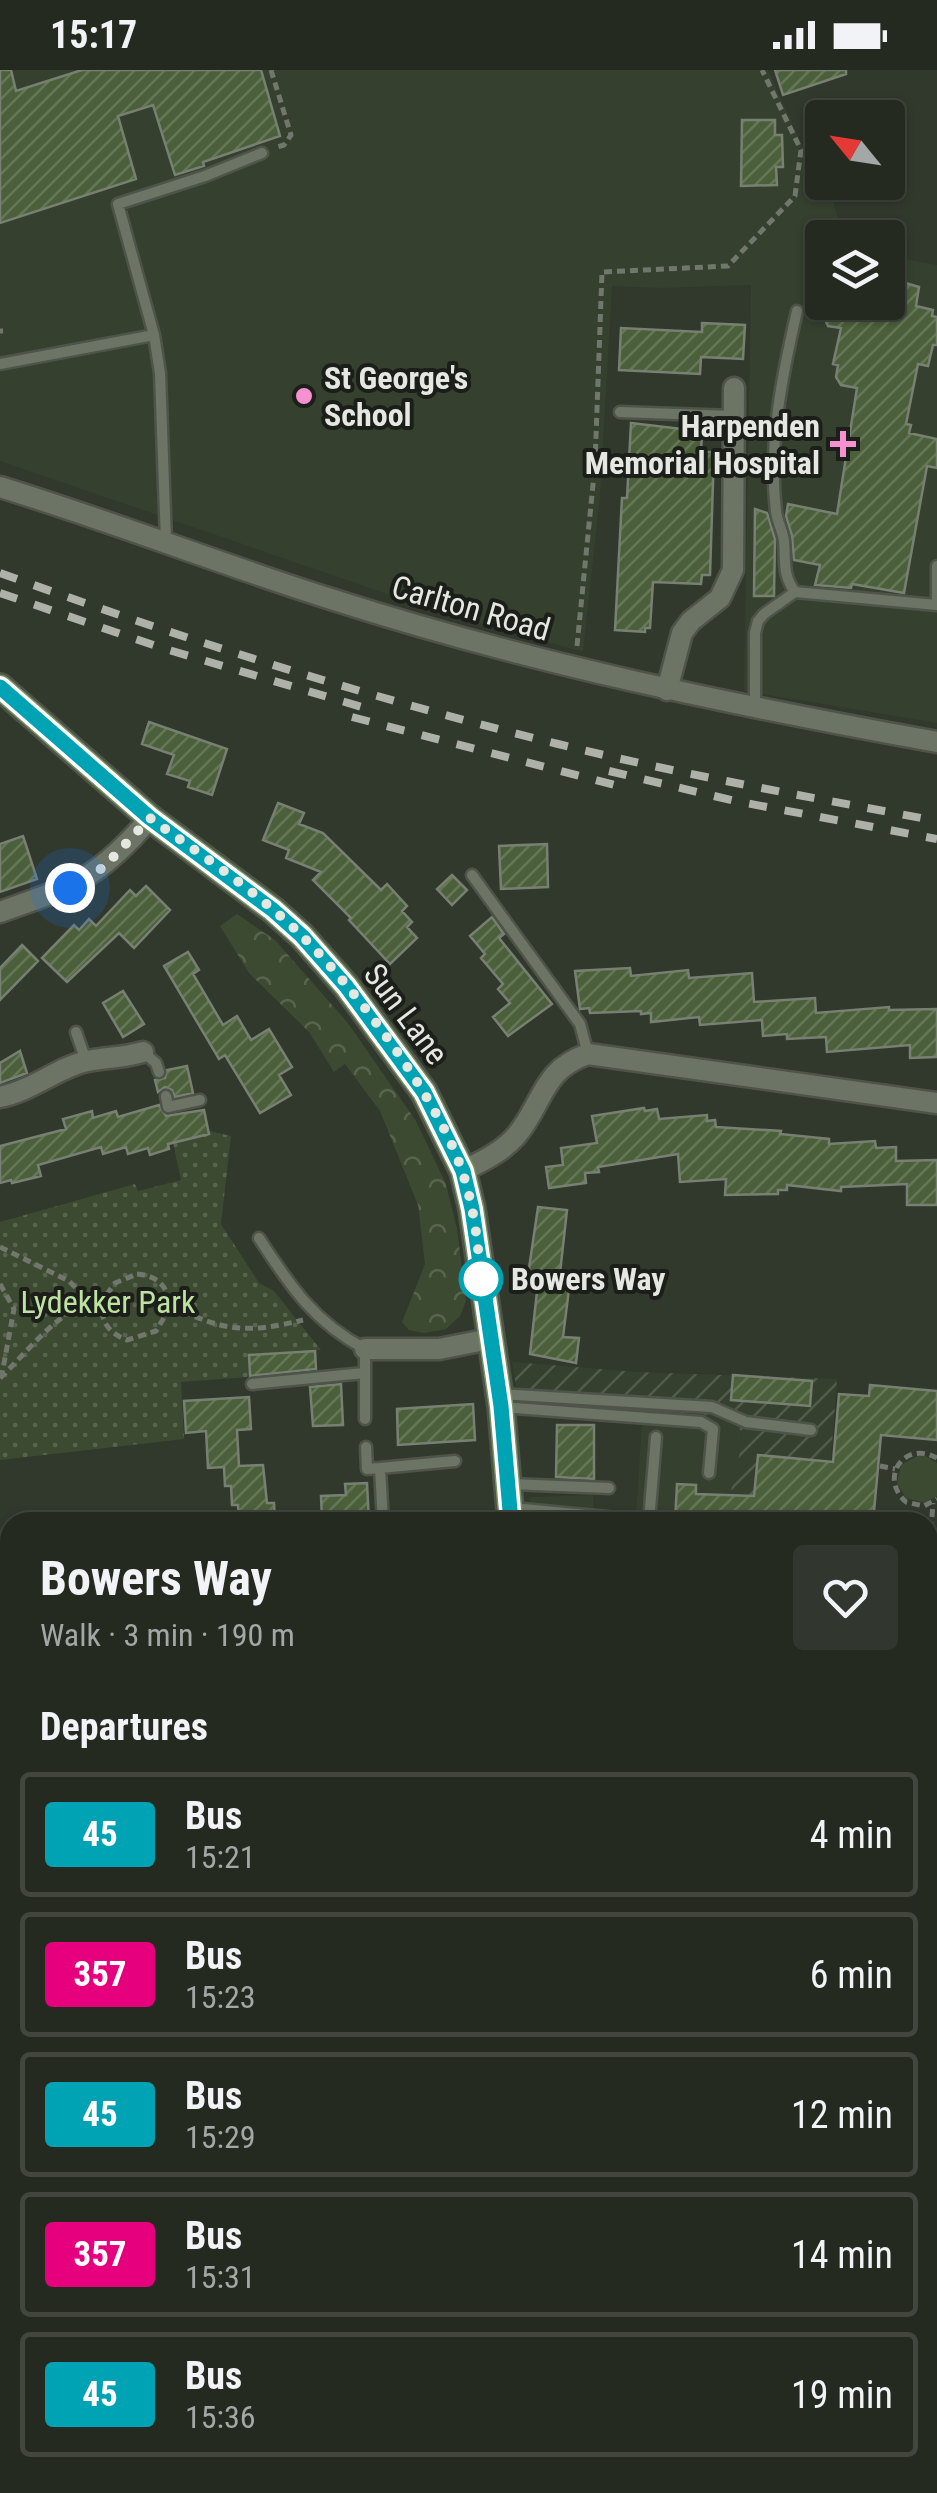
<!DOCTYPE html>
<html lang="en">
<head>
<meta charset="utf-8">
<style>
  :root { --surface:#252a21; --page:#31362e; --text:#f1f3f6; --muted:#a3a7a5; --line:#42463f }
  body { margin:0; font-family:"Roboto Condensed",sans-serif; background:var(--page); color:var(--text); height:100vh; display:flex; flex-direction:column; font-size:38px; white-space:nowrap }
  * { box-sizing:border-box; margin:0 }
  p { font-size:32px; color:var(--muted) }
  .icon { flex:none; width:55px; height:55px; fill:none; stroke:currentColor; stroke-width:2; stroke-linecap:round; stroke-linejoin:round }
  .map { position:relative; flex:1; overflow:hidden }
  .drawer { position:absolute; left:0px; top:1442px; width:938px; height:982px; display:flex; flex-direction:column; background:var(--surface); border-radius:30px 30px 0 0; box-shadow:0 2px 8px #0004,0 0 0 2px var(--line) }
  .drawer>* { flex:none }
  .badge { padding:0 20px; border-radius:8px; font-size:35px; line-height:65px }
  .needle { width:65px; rotate:300deg }
  .buttons { position:absolute; left:805px; top:30px; display:grid; gap:20px }
  .buttons a { display:grid; place-items:center; width:100px; height:100px; border-radius:10px; background:var(--surface); box-shadow:0 2px 8px #0004,0 0 0 2px var(--line); font-size:50px }
  .you { position:absolute; width:50px; height:50px; margin:-25px; border:8px solid #fff; border-radius:50%; background:#1a73e8; box-shadow:0 0 0 15px #1a73e833 }
  .map>.badge { position:absolute; translate:-50% -50%; box-shadow:0 0 0 5px #fff }
  h2 { padding:0 40px; font-size:38px; line-height:90px }
  .round { display:grid; place-items:center; flex:none; width:105px; height:105px; border-radius:10px; background:var(--page) }
  .head { display:flex; align-items:center; justify-content:space-between; height:170px; padding:0 40px }
  h1 { font-size:48px; font-weight:700; line-height:75px }
  ul { padding:0; list-style:none }
  li { display:flex; align-items:center; gap:30px; height:125px; margin:0 20px 15px; padding:0 20px; border:5px solid var(--line); border-radius:10px }
  li div { flex:1 }
  li b { display:block; font-size:38px }
  li em { font-style:normal }
  li .badge { min-width:110px; font-weight:700; text-align:center }
  .status { display:flex; justify-content:space-between; align-items:center; height:70px; padding:0 50px; background:var(--surface); direction:ltr }
  .status svg { height:28px; fill:currentColor }
  .map>svg:first-child { display:block }
</style>
</head>
<body>
<div class="status"><b>15:17</b><svg viewBox="0 0 49 12"><path d="M0 12V9h3v3zM5 12V6h3v6zM10 12V3h3v9zM15 12V0h3v12zM26 1h20v11H26zM47 4h2v5h-2z"/></svg></div>
<div class="map">
<svg width="937" height="2423" viewBox="0 0 937 2423">
  <defs>
    <pattern id="industrial-furrows" width="10" height="10" patternUnits="userSpaceOnUse" patternTransform="scale(2.5)"><rect width="10" height="10" fill="#35402e"/><path d="M-1 1l2-2M0 10L10 0M9 11l2-2" fill="none" stroke="#525c4c"/></pattern>
    <pattern id="forest-crowns" width="20" height="18" patternUnits="userSpaceOnUse" patternTransform="scale(2.5)"><rect width="20" height="18" fill="#3d4a32"/><path d="M2 6a3 3 0 1 1 6 0M12 15a3 3 0 1 1 6 0" fill="none" stroke="#59644f"/></pattern>
    <pattern id="cemetery-stones" width="16" height="16" patternUnits="userSpaceOnUse" patternTransform="scale(2.5)"><rect width="16" height="16" fill="#3d4a32"/><path d="M2 7V4a2 2 0 0 1 4 0v3zM10 15v-3a2 2 0 0 1 4 0v3z" fill="#59644f"/></pattern>
    <pattern id="park-dots" width="8" height="8" patternUnits="userSpaceOnUse" patternTransform="scale(2.5)"><rect width="8" height="8" fill="#3d4a32"/><path d="M2 2h.1M6 6h.1" fill="none" stroke="#59644f" stroke-width="1.8" stroke-linecap="round"/></pattern>
    <pattern id="building-hatch" width="6" height="6" patternUnits="userSpaceOnUse" patternTransform="scale(2.5)"><rect width="6" height="6" fill="#4b603a"/><path d="M-1 1l2-2M0 6l6-6M5 7l2-2" fill="none" stroke="#657756"/></pattern>
  </defs>
  <rect width="100%" height="100%" fill="#31382c"/>
  <path fill="#35402e" d="M0,0h768l44,97 20,30 9,33 1,7 -20,1v64h66v-46l49,9v458l-193,-32 7,-406 -90,3 -49,-2 -12,211 -17,155 -146,-41 -437,-150z
    M700,1344l31,7 10,10 1,12 -8,46 -10,33h-193l-1,-25 63,-2 1,16 42,3 6,-92 57,4z
    M928,1488h9v93h-9z
    M928,1679l9,2v145l-9,-1z"/>
  <path fill="url(#industrial-furrows)" d="M512,1292l126,10 199,7 -11,143h-102l18,-79 -1,-12 -10,-10 -31,-7 -181,-11z"/>
  <path fill="#3d4a32" d="M917,1386h9l11,7v33l-13,7 -18,-5 -9,-15 4,-18z"/>
  <path fill="url(#forest-crowns)" d="M237,844l38,26 72,82 69,99 30,63 11,45 9,72 -6,15 -14,13 -22,4 -15,-3 -7,-8 23,-58 -7,-59 -38,-94 -35,-47 -11,8 -25,-40 -60,-59 -29,-47z"/>
  <path fill="url(#cemetery-stones)" d="M928,1825l9,1v311l-9,9z"/>
  <path fill="url(#park-dots)" d="M210,1061l21,5 -10,88 38,59 15,8 47,59 -73,6v21l-67,5 3,57 -184,21v-238l135,-38 3,7 43,-11 -9,-42z"/>
  <path fill="url(#building-hatch)" stroke="#778072" stroke-width="2.5" d="M0,0h11l5,21 66,-21h179l19,66 -77,26 1,4 -29,9 -22,-70 -35,11 18,63 -136,44z
    M775,0h71v4l-63,21z
    M742,50h33v15h7l1,32h-7l1,18 -36,1z
    M888,208l31,9 -3,19 17,4 -1,6 5,1v28h-4l-5,21 -10,-2 -12,60 5,1 -2,8 28,6v29l-10,-2 -23,127 -52,-9 -1,4 -36,-3 5,-20 -26,-5 -2,-24 -6,-20 2,-12 49,10 20,-126 -16,-3 -5,-8 2,-12 -5,-1 8,-36 -13,-2 -6,-13 2,-11h33l21,5 1,-5h9z
    M702,253l43,2 -2,34 -42,-2 -1,17 -81,-4 2,-42 81,4z
    M631,353l60,7 -1,4 12,1 -1,17h13l-4,123h-8l-1,9 -48,-2 -3,46h-5v4l-30,-2 7,-132h5z
    M755,439l12,4 8,26 -1,57h-20z
    M149,652l78,27 -15,46 -24,-8 2,-6 -23,-7 7,-19 -32,-11z
    M278,733l26,10 -5,11 24,9 58,57 6,-6 20,22 -5,5 10,11 -5,5 10,11 -27,26 -41,-44 2,-2 -38,-38 8,-8 -35,-14 3,-8 -26,-10z
    M23,766l14,43 -37,13v-48z
    M547,774l1,43 -47,2 -2,-43z
    M452,805l15,15 -15,15 -15,-16z
    M146,816l24,24 -36,38 -15,-15 -52,49 -25,-24 32,-33 5,5 10,-11 7,7 34,-36 6,6z
    M492,847l12,17 -5,4 53,66 -44,32 -15,-19 17,-14 -12,-14 5,-5 -22,-26 4,-4 -15,-18z
    M22,875l16,16 -38,39v-32z
    M188,882l11,18 -6,4 30,51 14,-9 14,24 18,-11 23,38 -13,8 12,20 -31,18 -35,-58 -6,4 -55,-93z
    M630,898l1,8 57,-6 1,8 63,-5 2,29 61,-4 1,15 73,-6v3l48,-1v48l-27,1v-13l-83,7 -1,-15 -39,2v-5l-24,2 -1,-16 -62,5 -1,-8 -48,5v-9l-10,1v-3l-51,2 -1,-5 -9,1 -5,-38z
    M123,921l21,33 -21,13 -20,-34z
    M20,981l7,22 -27,10v-20z
    M187,996l6,27 -18,4 -3,-7 -7,-3 -7,5 -3,-12 10,-2 2,-8z
    M159,1035l7,11 38,-6 5,24 -41,10 1,5 -19,6 -2,-7 -20,6 -2,-7 -23,7 -2,-7 -63,18 3,11 -29,7 -1,-3 -11,3v-37l66,-17 -3,-10 29,-8 1,7 23,-7 2,6z
    M644,1038l1,3 12,-2 2,10 48,-4v6l8,-1 1,7 65,4 -1,3 49,5v5l46,-3 1,7 20,-1v14l41,-1v45h-30v-21l-66,3v4l-54,-6v5h-9v4l-53,1 1,-16 -46,3 -2,-28 -80,13 1,5 -14,1 1,10 -37,5 -3,-21 17,-2 -2,-17 36,-5 -5,-27z
    M538,1137l29,3 -7,63 9,1v15l-6,48 16,1 -3,25 -46,-9 8,-71 -2,-7 -8,-1z
    M315,1281l1,18 -66,7 -1,-21z
    M733,1305l79,6 -2,25 -79,-6z
    M341,1314l2,41 -30,1 -3,-39z
    M870,1315l67,6v49l-56,-5 -8,87h-120l-35,-3v3h-43l2,-38 19,1v9l58,2 4,-41 75,7 6,-68 30,2z
    M249,1327l2,32 -14,1 2,36 24,-1 4,38h7l1,19h-36l-1,-17h-6l-1,-19h-6l-1,-19 -16,1 -2,-37 -20,2 -2,-32z
    M473,1334l2,36 -77,5 -1,-36z
    M557,1355h37v54l-38,-2z
    M367,1413l2,39h-22v-3l-25,1 -1,-24 25,-1 -1,-11z"/>
  <g fill="none" stroke-linecap="round" stroke-linejoin="round">
    <defs>
      <path id="lane" d="M797,241c-15,65 -29,134 -21,200 1,11 7,20 8,30 2,21 -2,33 11,51l142,13
        M0,294l154,-29
        M620,342l113,4
        M166,471l-6,-168 -6,-38 -36,-131 87,-28 57,-23
        M937,496v33
        M755,638v-75l3,-12 6,-7 31,-22
        M472,805l108,149 8,30
        M76,962l10,29
        M143,982l13,11 3,9
        M166,1026l2,11 32,-7
        M259,1168c31,48 55,84 106,111v70
        M252,1314l112,-11
        M501,1324l211,13 34,15 65,8
        M502,1337l199,15 12,7 -4,44
        M366,1377l1,22 13,-1 3,54
        M380,1398l75,-7
        M510,1414l99,4
        M512,1438l137,13 7,-84
        M928,1476h9
        M0,1555l10,-2
        M0,1683l10,1
        M928,1740l9,-36
        M928,1800l9,1
        M0,1803l10,4
        M0,1819l10,3"/>
      <path id="street" d="M0,417c111,34 220,77 331,112 199,64 401,106 606,143
        M667,620l15,-57 9,-12 29,-23 13,-28 1,-182
        M0,842c74,-26 98,-33 150,-94
        M0,1027c32,-6 60,-31 88,-36 20,-4 35,-3 55,-9
        M463,1101c19,-10 38,-18 53,-35 28,-33 25,-66 72,-82l349,49
        M365,1279h74l51,-10
        M928,1599l9,-4
        M0,1779l10,-21
        M772,2423v-8"/>
      <path id="secondary" d="M0,617l150,131 123,92 29,26 44,50 78,106 39,79 9,38 29,197 10,116"/>
      <path id="primary" d="M0,1618h10
        M928,1651l9,3"/>
    </defs>
    <use href="#lane" stroke="#4e5449" stroke-width="15"/>
    <use href="#street" stroke="#4e5449" stroke-width="25"/>
    <use href="#secondary" stroke="#4e5449" stroke-width="30"/>
    <use href="#primary" stroke="#4e5449" stroke-width="30"/>
    <path stroke="#71776d" stroke-width="5" stroke-dasharray="8 5" stroke-linecap="butt" d="M271,0l20,65 -7,10 -7,2
      M0,261h3
      M577,576l18,-182 7,-192 126,-6 67,-70 6,-46 -39,-80
      M0,1177l69,34 19,19
      M137,1204c21,2 30,12 34,32l-15,25 -29,9c-18,-7 -27,-18 -25,-39l13,-18z
      M0,1214l14,25 -12,65
      M171,1236c53,25 75,28 132,14
      M0,1308c25,-23 67,-79 102,-77
      M937,1388c-32,-18 -59,19 -31,44l18,4 13,-7
      M880,1396l15,3
      M931,1460l2,-27
      M928,1831l9,1
      M928,2009l9,2
      M928,2156l9,-10
      M928,2250l9,1
      M492,2423v-8"/>
    <use href="#lane" stroke="#6c7466" stroke-width="10"/>
    <use href="#street" stroke="#6c7466" stroke-width="20"/>
    <use href="#secondary" stroke="#779062" stroke-width="25"/>
    <use href="#primary" stroke="#83ab5e" stroke-width="25"/>
    <path stroke="#adb1a8" stroke-width="8" stroke-dasharray="18 18" stroke-linecap="butt" d="M0,503c183,66 369,125 558,171 125,31 252,53 379,77
      M0,523l162,55 210,62
      M352,647l271,70
      M609,701l126,30 202,38"/>
  </g>
  <g fill="none" stroke-linecap="round" stroke-linejoin="round">
    <defs>
      <path id="line" d="M0,617l150,131 123,92 29,26 44,50 78,106 39,79 9,38 29,197 10,116"/>
    </defs>
    <use href="#line" stroke="#fff" stroke-width="22"/>
    <use href="#line" stroke="#00a3b4" stroke-width="15"/>
    <path stroke="#e4e8e0" stroke-width="10" stroke-dasharray="0 18" d="M70,818l34,-21 46,-49c51,37 106,73 151,117 54,53 140,167 162,239 11,33 15,70 18,105"/>
  </g>
  <g fill="#f590d1" stroke="#1b1e19" stroke-width="4">
    <circle cx="304" cy="326" r="10"/>
    <path d="M838 359h10v10h10v10h-10v10h-10v-10h-10v-10h10z"/>
  </g>
  <circle fill="#fff" stroke="#00a3b4" stroke-width="5" cx="481" cy="1209" r="20"/>
  <g text-anchor="middle" stroke-width="8" stroke-linejoin="round" paint-order="stroke">
    <g font-size="32" font-weight="bold" fill="#e4e8e0" stroke="#1b1e19" text-anchor="start">
      <text x="324" y="319">St George's<tspan x="324" dy="37">School</tspan></text>
      <text x="820" y="367" text-anchor="end">Harpenden<tspan x="820" dy="37">Memorial Hospital</tspan></text>
    </g>
    <g font-size="32" fill="#e4e8e0" stroke="#1b1e19">
      <text transform="translate(471 538) rotate(16)" y="11">Carlton Road</text>
      <text transform="translate(406 944) rotate(53)" y="11">Sun Lane</text>
    </g>
    <g font-size="32" font-weight="bold" fill="#e4e8e0" stroke="#1b1e19" text-anchor="start">
      <text x="511" y="1220">Bowers Way</text>
    </g>
    <g font-size="32" fill="#bee2a2" stroke="#1b1e19">
      <text x="108" y="1243">Lydekker Park</text>
    </g>
  </g>
</svg>
<div class="buttons">
<a><svg class="needle" viewBox="-14 -14 28 28"><path d="M0-13l5 13h-10z" fill="#e53935"/><path d="M0 13l5-13h-10z" fill="#a3a7a5"/></svg></a>
<a><svg class="icon" aria-label="layers" viewBox="0 0 24 24"><path d="M12 4l9 5-9 5-9-5zM3 14l9 5 9-5"/></svg></a>
</div>
<div class="you" style="left:70px;top:818px"></div>
<section class="drawer">
<div class="head"><div><h1>Bowers Way</h1><p>Walk · 3 min · 190 m</p></div><a class="round"><svg class="icon" aria-label="heart" viewBox="0 0 24 24"><path d="M12 20l-8-8c-3-5 5-10 8-4 3-6 11-1 8 4z"/></svg></a></div>
<h2>Departures</h2>
<ul>
<li><span class="badge" style="background:#00a3b4;color:#fff">45</span><div><b>Bus</b><p>15:21</p></div><em>4 min</em></li>
<li><span class="badge" style="background:#e6007e;color:#fff">357</span><div><b>Bus</b><p>15:23</p></div><em>6 min</em></li>
<li><span class="badge" style="background:#00a3b4;color:#fff">45</span><div><b>Bus</b><p>15:29</p></div><em>12 min</em></li>
<li><span class="badge" style="background:#e6007e;color:#fff">357</span><div><b>Bus</b><p>15:31</p></div><em>14 min</em></li>
<li><span class="badge" style="background:#00a3b4;color:#fff">45</span><div><b>Bus</b><p>15:36</p></div><em>19 min</em></li>
</ul>
</section>
</div>
</body>
</html>
